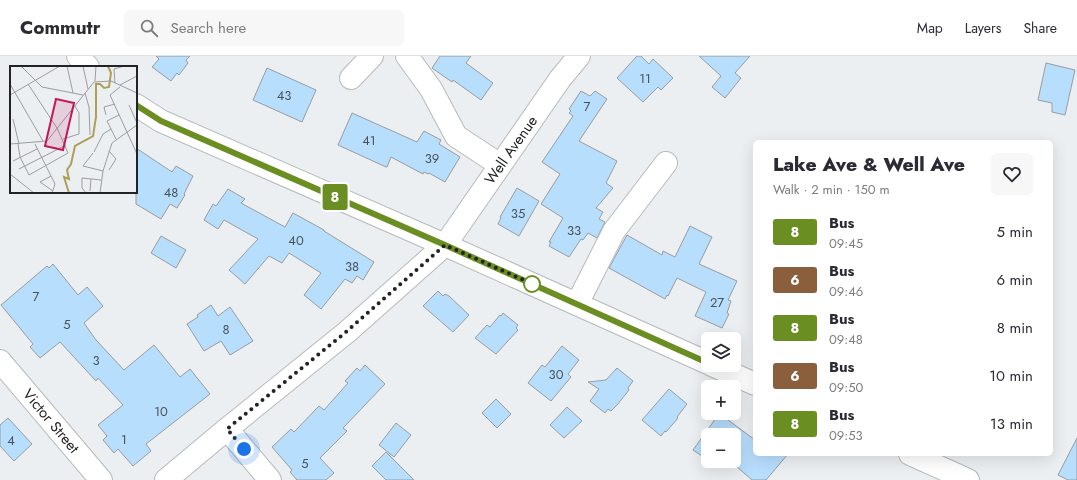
<!DOCTYPE html>
<html lang="en">
<head>
<meta charset="utf-8">
<style>
  :root { --surface:#fff; --page:#f7f7f7; --text:#2b2b33; --muted:#7c7c81; --line:#e1e1e2 }
  body { margin:0; font-family:Jost,sans-serif; background:var(--page); color:var(--text); height:100vh; display:flex; flex-direction:column; font-size:15px; white-space:nowrap }
  * { box-sizing:border-box; margin:0 }
  p { font-size:13px; color:var(--muted) }
  .icon { flex:none; width:22px; height:22px; fill:none; stroke:currentColor; stroke-width:2; stroke-linecap:round; stroke-linejoin:round }
  .map { position:relative; flex:1; overflow:hidden }
  .side { position:absolute; left:753px; top:84px; width:300px; height:316px; display:flex; flex-direction:column; background:var(--surface); border-radius:6px; box-shadow:0 4px 16px #0002 }
  .side>* { flex:none }
  .badge { padding:0 8px; border-radius:3px; font-size:14px; line-height:26px }
  .fabs { position:absolute; left:701px; top:276px; display:grid; gap:8px }
  .fabs a { display:grid; place-items:center; width:40px; height:40px; border-radius:6px; background:var(--surface); box-shadow:0 4px 16px #0002; font-size:20px }
  .you { position:absolute; width:20px; height:20px; margin:-10px; border:3px solid #fff; border-radius:50%; background:#1a73e8; box-shadow:0 0 0 6px #1a73e833 }
  .map>.badge { position:absolute; translate:-50% -50%; box-shadow:0 0 0 2px #fff }
  .round { display:grid; place-items:center; flex:none; width:42px; height:42px; border-radius:6px; background:var(--page) }
  .head { display:flex; align-items:center; justify-content:space-between; height:68px; padding:0 20px }
  h1 { font-size:19px; font-weight:800; line-height:30px }
  ul { padding:0; list-style:none }
  li { display:flex; align-items:center; gap:12px; height:48px; padding:0 20px }
  li div { flex:1 }
  li b { display:block; font-size:15px }
  li em { font-style:normal }
  li .badge { min-width:44px; font-weight:700; text-align:center }
  header { display:flex; align-items:center; gap:24px; box-sizing:border-box; height:56px; padding:0 20px; background:var(--surface); border-bottom:1px solid var(--line) }
  header strong { font-size:19px }
  nav { display:flex; gap:22px; margin-inline-start:auto; font-size:14px }
  .search { width:280px; height:36px; background:var(--page); display:flex; align-items:center; gap:10px; box-sizing:border-box; padding:0 14px; border-radius:6px; color:var(--muted); font-size:15px }
  .map>svg:first-child { display:block }
</style>
</head>
<body>
<header>
<strong>Commutr</strong>
<div class="search"><svg class="icon" aria-label="search" viewBox="0 0 24 24"><circle cx="10" cy="10" r="6"/><path d="M15 15l6 6"/></svg>Search here</div>
<nav><a>Map</a><a>Layers</a><a>Share</a></nav>
</header>
<div class="map">
<svg width="1077" height="424" viewBox="0 0 1077 424">
  <rect width="100%" height="100%" fill="#eceff2"/>
  <path fill="#b8defd" stroke="#999c9e" d="M156,0h34l-4,4 2,3 -9,12 -2,-2 -6,8 -19,-14 7,-8z
    M440,0h31l-5,7 27,20 -12,17 -28,-20 -1,2 -20,-14z
    M637,0h4l8,8 4,-5 20,19 -12,12 -3,-3 -15,15 -26,-24z
    M699,0h51l-15,17 6,5 -16,20 -13,-11 9,-11z
    M1046,7l29,7 -10,45 -13,-3v-9l-14,-3z
    M267,12l49,22 -14,32 -49,-22z
    M581,35l9,5 5,-5 12,8 -28,42 38,20 -11,22 7,5 -17,20 7,4 -4,7 6,3 -8,16 -9,-5 -5,7 -2,-1 -12,18 -20,-11 2,-4h-2l14,-24 -22,-14 19,-30 -18,-12 31,-46 -4,-3 2,-2 -2,-2z
    M352,57l65,29 7,-11 17,9 -2,4 21,13 -15,25 -16,-9 -1,1 -4,-2 -1,2 -32,-17 -4,10h-1l-48,-22z
    M136,92l36,24 4,-6 17,10 -9,18 1,1 -8,13 -7,-4 -9,15 -25,-15z
    M517,132l22,13 -20,35 -21,-12 3,-6 -1,-1z
    M228,133l17,10 -4,4 44,24 8,-14 31,17v1l50,31 -11,18 -6,-4 -5,7 -7,-4 -24,30 -17,-14 17,-22 -32,-20 -7,10 -13,-7 -24,28 -16,-14 29,-31 -34,-19 -6,9 -14,-9 9,-16 3,2z
    M690,170l22,11 -13,27 38,17 -9,19 3,1 -4,12 2,1 -7,14 -27,-12 11,-24 -29,-14 -9,18 -1,-1 -2,4 -56,-31 18,-33 35,20 1,-4 12,6z
    M161,180l25,14 -10,18 -25,-15z
    M53,208l25,31 9,-8 16,19 -19,17 12,17 28,30 30,-25 26,32 10,-8 20,25 -64,50 5,7 -18,15 -15,-17 -4,4 -11,-13 4,-4 -9,-11 25,-20 -25,-27 -2,3 -36,-39 -20,16 -10,-11 3,-3 -32,-39 46,-39 2,2z
    M438,235l5,5 2,-2 4,2 20,19 -16,17 -30,-26z
    M211,249l7,11 12,-9 23,34 -23,14 -9,-14 -17,10 -17,-27 11,-7 -1,-2z
    M503,257l15,12 -2,3 2,2 -22,24 -21,-16 12,-13 3,2 10,-12 1,1z
    M562,290l17,14 -11,14 3,3 -20,24 -23,-18 14,-18 3,2z
    M365,309l20,19 -42,44 4,3 -27,27 14,15 -8,7h-29l-7,-8 2,-2 -20,-23 19,-18 3,3 25,-26 5,4 24,-27 -3,-2 12,-13 3,3z
    M617,312l16,13 -5,7 1,2 -12,15 -6,6 -3,-2 -3,4 -15,-12 9,-12 -11,-7 18,-2z
    M669,333l18,15 -10,13 1,1 -12,14 -1,-1 -4,5 -19,-16z
    M496,343l15,15 -14,14 -15,-15z
    M567,351l15,14 -18,17 -14,-13z
    M720,358l35,26v14h33l-22,26h-14l-22,-19h4v-26h-26v25l-15,-10 23,-32 1,1z
    M8,362l24,26 -18,17 -14,-15v-21z
    M396,367l15,12 -17,22 -15,-12z
    M1077,382v42h-9l-10,-5z
    M386,396l28,28h-28l-14,-14z"/>
  <g fill="none" stroke-linecap="round" stroke-linejoin="round">
    <defs>
      <path id="minor" d="M407,0l24,33 25,47 44,29
        M351,22l21,-22
        M577,248l37,-73 52,-68
        M0,305l101,119
        M227,373l43,51
        M166,424l61,-51 120,-97 98,-87 115,-166 19,-23"/>
      <path id="major" d="M78,0l10,11
        M136,49l25,16 284,124 263,118
        M712,309l43,19
        M910,398l58,26"/>
    </defs>
    <use href="#minor" stroke="#b7babc" stroke-width="24"/>
    <use href="#major" stroke="#b7babc" stroke-width="24"/>
    <use href="#minor" stroke="#fff" stroke-width="22"/>
    <use href="#major" stroke="#fff" stroke-width="22"/>
  </g>
  <g fill="none" stroke-linecap="round" stroke-linejoin="round">
    <defs>
      <path id="line" d="M136,49l25,16 284,124 263,118"/>
    </defs>
    <use href="#line" stroke="#fff" stroke-width="9"/>
    <use href="#line" stroke="#6b8e23" stroke-width="6"/>
    <path stroke="#222324" stroke-width="4" stroke-dasharray="0 7.2" d="M244,393l-17,-20 119,-97 99,-87 92,41 -5,-2"/>
  </g>
  <circle fill="#fff" stroke="#6b8e23" stroke-width="2" cx="532" cy="228" r="8"/>
  <g text-anchor="middle" stroke-width="3" stroke-linejoin="round" paint-order="stroke">
    <g font-size="13" fill="#48525a">
      <text x="645" y="27">11</text>
      <text x="284" y="44">43</text>
      <text x="587" y="55">7</text>
      <text x="369" y="89">41</text>
      <text x="432" y="107">39</text>
      <text x="171" y="141">48</text>
      <text x="518" y="162">35</text>
      <text x="574" y="179">33</text>
      <text x="296" y="189">40</text>
      <text x="352" y="215">38</text>
      <text x="36" y="245">7</text>
      <text x="717" y="251">27</text>
      <text x="67" y="273">5</text>
      <text x="226" y="278">8</text>
      <text x="96" y="309">3</text>
      <text x="556" y="323">30</text>
      <text x="161" y="360">10</text>
      <text x="124" y="388">1</text>
      <text x="11" y="389">4</text>
      <text x="305" y="412">5</text>
    </g>
    <g font-size="15" fill="#222324" stroke="#fff">
      <text transform="translate(511 94) rotate(-55)" y="5">Well Avenue</text>
      <text transform="translate(51 365) rotate(50)" y="5">Victor Street</text>
    </g>
  </g>
  <g transform="translate(10 10)">
    <rect width="127" height="127" fill="#eceff2"/>
    <path fill="none" stroke="#ada056" stroke-width="2" d="M59,127l-5,-16 5,2 -2,-9 4,-6 4,-18 18,-10 3,-19v-33h4l4,4 5,-1 2,-14 -3,-7"/>
    <path fill="none" stroke="#9b9da0" stroke-width="1" d="M11,0l21,21 41,8M57,0l6,27M73,0l5,23M85,15l1,-15M105,17l-1,-14 10,-3M0,18l33,57M110,19l17,-9M110,21l-10,8 27,59M75,27l4,14 1,28M0,29l50,-29M119,39l8,18M96,49l-2,-8 11,-3M3,53l6,25M53,73l16,-5v-21l-4,-7M106,73l-9,-18 12,-6M0,78l37,-3 47,-59 17,-1 26,12M8,78l2,13 9,18 39,-22 -11,-25 -29,-44M25,78l20,40 -3,9M99,85l7,8 -7,11M84,86l9,-18 8,-5M83,87l-10,13 20,5M3,95l24,-12M9,103l47,-24M0,108l24,19M41,110l-11,6 13,9M80,125l1,-12M76,127l-4,-5v-10l19,2M90,127l3,-22 9,-28 25,-18"/>
    <path fill="#c2185b" fill-opacity="0.15" stroke="#c2185b" stroke-width="2" d="M46,33l18,4 -11,47 -18,-4z"/>
    <rect width="127" height="127" fill="none" stroke="#222324" stroke-width="2"/>
  </g>
</svg>
<div class="fabs">
<a><svg class="icon" aria-label="layers" viewBox="0 0 24 24"><path d="M12 4l9 5-9 5-9-5zM3 14l9 5 9-5"/></svg></a>
<a>+</a>
<a>−</a>
</div>
<div class="you" style="left:244px;top:393px"></div>
<b class="badge" style="left:335px;top:141px;background:#6b8e23;color:#fff">8</b>
<section class="side">
<div class="head"><div><h1>Lake Ave &amp; Well Ave</h1><p>Walk · 2 min · 150 m</p></div><a class="round"><svg class="icon" aria-label="heart" viewBox="0 0 24 24"><path d="M12 20l-8-8c-3-5 5-10 8-4 3-6 11-1 8 4z"/></svg></a></div>
<ul>
<li><span class="badge" style="background:#6b8e23;color:#fff">8</span><div><b>Bus</b><p>09:45</p></div><em>5 min</em></li>
<li><span class="badge" style="background:#8b5e3c;color:#fff">6</span><div><b>Bus</b><p>09:46</p></div><em>6 min</em></li>
<li><span class="badge" style="background:#6b8e23;color:#fff">8</span><div><b>Bus</b><p>09:48</p></div><em>8 min</em></li>
<li><span class="badge" style="background:#8b5e3c;color:#fff">6</span><div><b>Bus</b><p>09:50</p></div><em>10 min</em></li>
<li><span class="badge" style="background:#6b8e23;color:#fff">8</span><div><b>Bus</b><p>09:53</p></div><em>13 min</em></li>
</ul>
</section>
</div>
</body>
</html>
